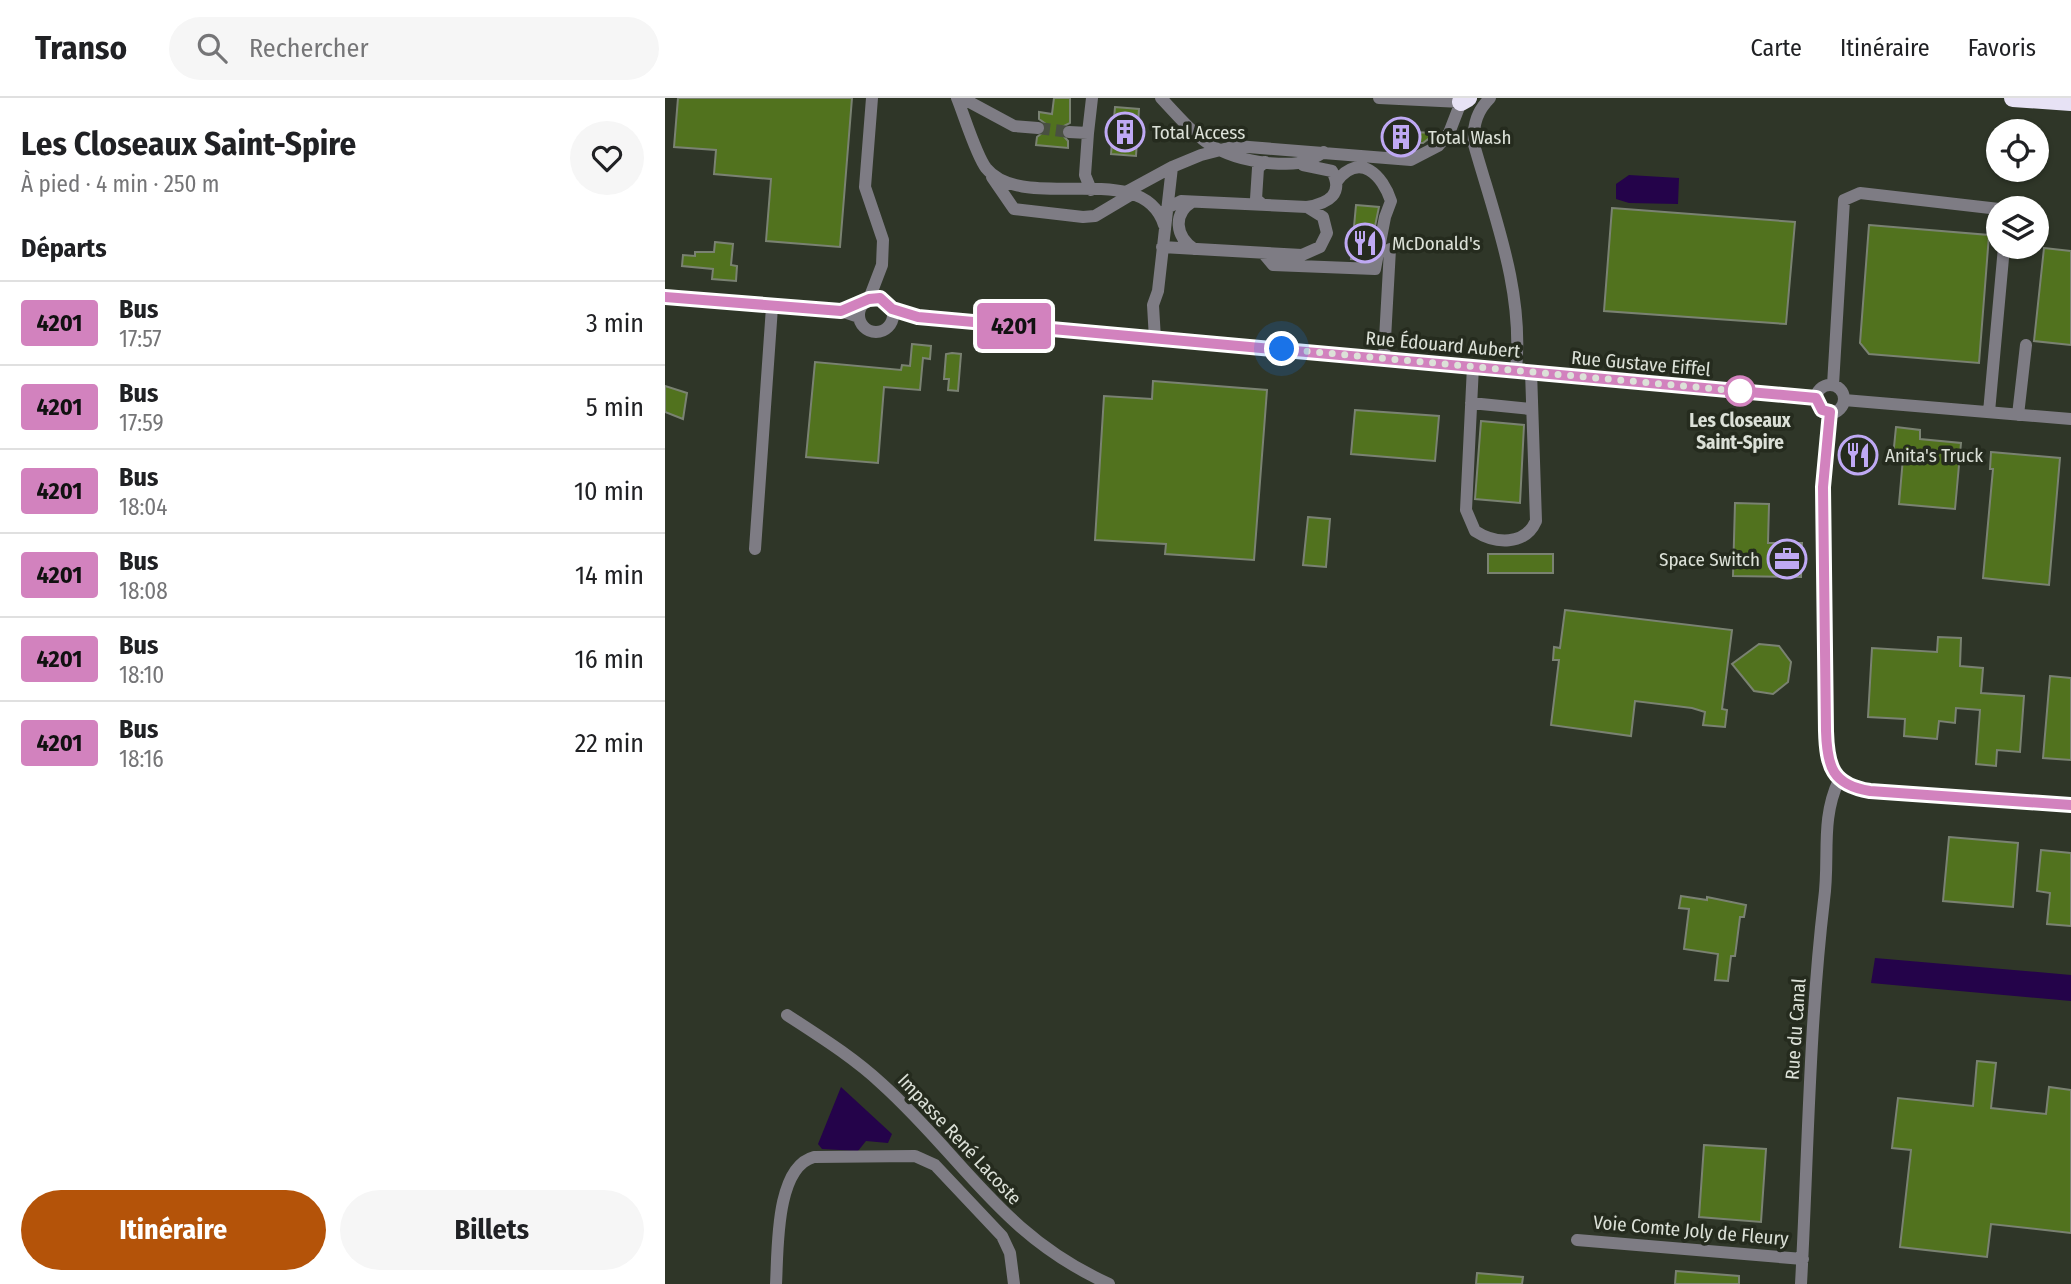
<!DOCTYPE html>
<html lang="fr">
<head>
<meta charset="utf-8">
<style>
  :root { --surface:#fff; --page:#f6f6f6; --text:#202124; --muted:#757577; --line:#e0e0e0; --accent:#b45309 }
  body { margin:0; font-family:"Fira Sans Condensed",sans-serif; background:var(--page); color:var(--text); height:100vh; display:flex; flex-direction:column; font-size:26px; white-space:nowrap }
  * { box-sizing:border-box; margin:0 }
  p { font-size:23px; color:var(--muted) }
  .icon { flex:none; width:38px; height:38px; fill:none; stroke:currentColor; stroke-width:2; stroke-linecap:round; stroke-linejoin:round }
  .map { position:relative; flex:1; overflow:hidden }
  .side { display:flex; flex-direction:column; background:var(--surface); width:665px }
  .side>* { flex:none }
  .badge { padding:0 14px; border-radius:5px; font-size:24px; line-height:46px }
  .controls { position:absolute; left:1321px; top:21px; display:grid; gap:14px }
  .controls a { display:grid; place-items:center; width:63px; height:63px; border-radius:50%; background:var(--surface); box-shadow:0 2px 5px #0004; font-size:35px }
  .you { position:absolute; width:35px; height:35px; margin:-18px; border:5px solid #fff; border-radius:50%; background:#1a73e8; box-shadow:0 0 0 10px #1a73e833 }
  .map>.badge { position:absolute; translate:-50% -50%; box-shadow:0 0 0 4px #fff }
  h2 { padding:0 21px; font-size:26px; line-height:63px }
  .round { display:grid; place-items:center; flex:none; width:74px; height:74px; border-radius:37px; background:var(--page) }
  .head { display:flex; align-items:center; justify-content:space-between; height:119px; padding:0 21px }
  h1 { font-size:33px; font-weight:700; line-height:52px }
  .cta { display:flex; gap:14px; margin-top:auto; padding:14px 21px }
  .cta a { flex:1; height:80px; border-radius:42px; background:var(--accent); color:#fff; font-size:28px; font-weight:700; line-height:80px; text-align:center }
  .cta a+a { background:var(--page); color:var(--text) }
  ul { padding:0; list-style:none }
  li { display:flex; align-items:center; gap:21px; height:84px; padding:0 21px; border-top:2px solid var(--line) }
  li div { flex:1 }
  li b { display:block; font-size:26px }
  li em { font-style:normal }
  li .badge { min-width:77px; font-weight:700; text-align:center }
  header { display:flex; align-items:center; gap:42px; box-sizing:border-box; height:98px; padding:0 35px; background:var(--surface); border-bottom:2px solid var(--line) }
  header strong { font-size:33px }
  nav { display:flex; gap:38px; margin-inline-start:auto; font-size:24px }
  .search { width:490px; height:63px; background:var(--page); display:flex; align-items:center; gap:18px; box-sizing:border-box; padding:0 24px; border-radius:38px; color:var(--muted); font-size:26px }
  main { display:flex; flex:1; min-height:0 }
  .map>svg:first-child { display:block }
</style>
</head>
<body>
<header>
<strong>Transo</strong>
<div class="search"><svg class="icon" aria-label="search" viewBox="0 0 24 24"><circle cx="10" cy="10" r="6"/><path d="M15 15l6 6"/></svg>Rechercher</div>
<nav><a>Carte</a><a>Itinéraire</a><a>Favoris</a></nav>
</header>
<main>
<section class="side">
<div class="head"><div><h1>Les Closeaux Saint-Spire</h1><p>À pied · 4 min · 250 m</p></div><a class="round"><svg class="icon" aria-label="heart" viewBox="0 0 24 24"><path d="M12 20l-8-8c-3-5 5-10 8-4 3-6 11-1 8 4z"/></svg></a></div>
<h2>Départs</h2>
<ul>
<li><span class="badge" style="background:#d282be;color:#111">4201</span><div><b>Bus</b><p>17:57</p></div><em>3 min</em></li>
<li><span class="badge" style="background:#d282be;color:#111">4201</span><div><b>Bus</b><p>17:59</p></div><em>5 min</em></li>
<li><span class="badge" style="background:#d282be;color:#111">4201</span><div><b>Bus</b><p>18:04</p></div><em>10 min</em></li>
<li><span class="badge" style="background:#d282be;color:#111">4201</span><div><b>Bus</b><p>18:08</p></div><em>14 min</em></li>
<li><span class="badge" style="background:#d282be;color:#111">4201</span><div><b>Bus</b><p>18:10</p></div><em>16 min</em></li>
<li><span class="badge" style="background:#d282be;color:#111">4201</span><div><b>Bus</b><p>18:16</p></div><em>22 min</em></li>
</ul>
<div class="cta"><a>Itinéraire</a><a>Billets</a></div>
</section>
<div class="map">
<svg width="1406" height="1186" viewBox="0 0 1406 1186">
  <rect width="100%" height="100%" fill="#2f3628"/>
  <path fill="#24034a" d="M964,77l50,3 -1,26 -49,-1 -13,-4v-15z
    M1210,860l196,17v26l-200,-18z
    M176,989l51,47 -4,9 -22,-2 -8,10 -36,-2 -4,-5z"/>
  <path fill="#51721e" stroke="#7a8272" stroke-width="2" d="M13,0h174l-12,149 -74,-6 5,-62 -57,-5 2,-24 -42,-3z
    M389,0h16v25l-8,4 -2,5 8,9v7l-32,-3 1,-8 10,-8 -1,-5 -7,-5v-7l13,2z
    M450,9l24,2 -3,47 -25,-2z
    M720,33l51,2 -13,10 -39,-1z
    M691,107l23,2 -11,53 -17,-1z
    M947,110l183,14 -9,102 -182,-13z
    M1204,127l120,10 -10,128 -110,-9 -9,-11z
    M50,144l18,2 -2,21 6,1 -1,15 -24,-2 1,-10 -31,-3 1,-11 12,1v-4h19z
    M1379,150l27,3v94l-37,-4z
    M247,246l19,2 -1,13 -7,-1 -3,32 -36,-3 -6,76 -72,-6 9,-95 86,8 1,-5 8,1z
    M287,255l9,1 -3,37 -10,-1 1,-11h-5l2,-25z
    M488,283l114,9 -13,170 -89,-6 1,-10 -71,-4 9,-144 48,3z
    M0,288l22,7 -4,26 -18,-7z
    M690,312l84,6 -4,45 -84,-7z
    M816,323l43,4 -4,78 -45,-4z
    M1231,329l24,3v9l41,4 -6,66 -56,-5 4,-46 -10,-1z
    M1326,354l69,6 -11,127 -66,-7 10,-109h-3z
    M1070,405l34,1 -1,39h34l-1,34 -68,-1z
    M643,419l22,2 -4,48 -23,-2z
    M823,456h65v19h-65z
    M900,512l167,20 -10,79 5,1 -2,17 -22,-2 2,-13 -13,-4 -57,-7 -4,35 -80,-11 8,-65h-6l1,-13 6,1z
    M1273,539l23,1 -1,28 23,2 -2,25 43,3 -4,56 -23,-2 -1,16 -20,-2 4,-54 -24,-2 -1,15 -16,-2 -2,18 -33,-3 1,-17 -37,-2 4,-69 65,4z
    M1094,546l20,2 12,16 -3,20 -15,12 -19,-3 -22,-27z
    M1385,578l21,2v82l-28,-2z
    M1284,739l69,6 -5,64 -70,-6z
    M1376,752l30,3v73l-24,-2 3,-31 -13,-2z
    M1016,798l26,4v-3l39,8 -2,12h-4l-5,39h-4l-3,25 -13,-1 3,-26 -34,-5 5,-40 -10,-1z
    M1312,963l19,2 -5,45 55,6 3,-27 22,3v143l-80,-9 -4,33 -87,-10 11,-97 -19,-2 6,-50 75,8z
    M1039,1047l62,4 -5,73 -62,-5z
    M1011,1173l63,5v8h-64z
    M812,1175l46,4 -1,7h-46z"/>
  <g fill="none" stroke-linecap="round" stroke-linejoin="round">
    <path stroke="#495042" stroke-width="12" stroke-dasharray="12 6" stroke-linecap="butt" d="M373,30l31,4"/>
    <path stroke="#7e7c84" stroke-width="12" d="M292,0c7,17 19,57 29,70 38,47 157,-11 178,57
      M297,0l52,28 24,2
      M496,0c36,39 52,59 107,65 24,2 36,2 56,-11
      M825,0c-13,13 -16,25 -17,43 21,75 51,149 43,229
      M404,34l19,1 4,-35
      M423,35l-3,42 6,15
      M638,67l29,6c12,23 -3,32 -25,36
      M327,79l22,32 69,8 12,-1 37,-22
      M461,94l46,-25 29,-12 35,-9 175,14 27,-14 11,-13 12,-31 -82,-4
      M527,104c-19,12 -17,34 2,47
      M597,106l-6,-5 2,-31 7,-6
      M497,149l140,8 18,-8 7,-14 -4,-16 -16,-10 -126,-6 -14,7
      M598,155l10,12 102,4 10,-52 6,-16c-8,-25 -31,-50 -54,-20
      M0,199l176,14 18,6
      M194 217a17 17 0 1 1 34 0a17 17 0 1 1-34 0Z
      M204,201l13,-34 1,-25 -18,-53 7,-89
      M227,211l26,8 898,81
      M490,241l-2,-34 5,-14 14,-124
      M719,259l6,-108
      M808,268l-7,144 9,21c20,13 50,15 61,-10l-5,-150
      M1168,287l11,-185 16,-7 139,16
      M1151 301a14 14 0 1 1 28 0a14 14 0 1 1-28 0Z
      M1179,302l227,19
      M806,305l59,6
      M1165,314l-7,75 3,244c1,35 6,54 44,60l201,14
      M1324,314l15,-165
      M1353,317l8,-70
      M90,451l17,-242
      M122,917c32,21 66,42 95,69 82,74 119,151 227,200
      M912,1142l226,19
      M111,1186c2,-33 -1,-117 38,-127l101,-1 20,9 67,71 8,17 4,31
      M1136,1186c7,-128 8,-257 23,-384 6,-42 -4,-80 15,-120"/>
    <path stroke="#e7e2f5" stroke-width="18" d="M1348,0l58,4
      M796,4l7,-4"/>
  </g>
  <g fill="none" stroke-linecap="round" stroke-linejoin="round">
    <defs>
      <path id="line" d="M0,199l176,14 28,-12 11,-1 12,11 26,8 898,81 6,12 8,2 -7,75 3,244c1,35 6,54 44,60l201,14"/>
    </defs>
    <use href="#line" stroke="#fff" stroke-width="16"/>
    <use href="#line" stroke="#d282be" stroke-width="10"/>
    <path stroke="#dce1d8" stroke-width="7" stroke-dasharray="0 12.6" d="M617,251l467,43 -9,-1"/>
  </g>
  <defs>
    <symbol id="building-ring" viewBox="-11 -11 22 22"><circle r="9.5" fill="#252b1e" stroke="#bfa9f4" stroke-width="1.5"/><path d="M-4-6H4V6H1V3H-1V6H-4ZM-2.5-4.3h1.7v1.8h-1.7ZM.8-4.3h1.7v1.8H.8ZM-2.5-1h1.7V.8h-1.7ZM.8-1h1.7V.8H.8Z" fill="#bfa9f4"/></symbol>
    <symbol id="restaurant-ring" viewBox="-11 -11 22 22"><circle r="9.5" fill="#252b1e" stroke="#bfa9f4" stroke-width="1.5"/><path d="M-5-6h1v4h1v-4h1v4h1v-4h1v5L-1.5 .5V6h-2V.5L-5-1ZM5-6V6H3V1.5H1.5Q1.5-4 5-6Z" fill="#bfa9f4"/></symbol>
    <symbol id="office-ring" viewBox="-11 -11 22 22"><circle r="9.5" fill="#252b1e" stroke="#bfa9f4" stroke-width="1.5"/><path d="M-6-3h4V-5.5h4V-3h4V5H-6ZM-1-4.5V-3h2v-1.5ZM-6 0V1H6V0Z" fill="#bfa9f4"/></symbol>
  </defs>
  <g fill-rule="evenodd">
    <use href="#building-ring" x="438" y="12" width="44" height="44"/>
    <use href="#building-ring" x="714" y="17" width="44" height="44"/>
    <use href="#restaurant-ring" x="678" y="123" width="44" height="44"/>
    <use href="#restaurant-ring" x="1171" y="335" width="44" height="44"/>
    <use href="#office-ring" x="1100" y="439" width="44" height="44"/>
  </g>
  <circle fill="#fff" stroke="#d282be" stroke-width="3.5" cx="1075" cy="293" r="14"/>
  <g text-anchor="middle" stroke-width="7" stroke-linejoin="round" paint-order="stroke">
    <g font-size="19" fill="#dce1d8" stroke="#252b1e" text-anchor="start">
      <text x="487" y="41">Total Access</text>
      <text x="763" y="46">Total Wash</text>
      <text x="727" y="152">McDonald's</text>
      <text x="1220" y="364">Anita's Truck</text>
      <text x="1095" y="468" text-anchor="end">Space Switch</text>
    </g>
    <g font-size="19" fill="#dce1d8" stroke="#252b1e">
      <text transform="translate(778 246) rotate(5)" y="7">Rue Édouard Aubert</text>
      <text transform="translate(976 265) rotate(5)" y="7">Rue Gustave Eiffel</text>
      <text transform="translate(1130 931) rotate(-86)" y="7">Rue du Canal</text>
      <text transform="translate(295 1041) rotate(47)" y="7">Impasse René Lacoste</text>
      <text transform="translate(1026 1132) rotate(5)" y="7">Voie Comte Joly de Fleury</text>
    </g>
    <g font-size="19" font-weight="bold" fill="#dce1d8" stroke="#252b1e">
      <text x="1075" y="329">Les Closeaux<tspan x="1075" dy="22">Saint-Spire</tspan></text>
    </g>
  </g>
</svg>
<div class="controls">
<a><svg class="icon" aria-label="locate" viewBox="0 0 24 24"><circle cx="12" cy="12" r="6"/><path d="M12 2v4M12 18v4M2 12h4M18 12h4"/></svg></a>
<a><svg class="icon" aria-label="layers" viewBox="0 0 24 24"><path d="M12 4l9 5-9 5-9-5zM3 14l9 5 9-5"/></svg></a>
</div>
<div class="you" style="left:617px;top:251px"></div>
<b class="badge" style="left:349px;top:228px;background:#d282be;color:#111">4201</b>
</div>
</main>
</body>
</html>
